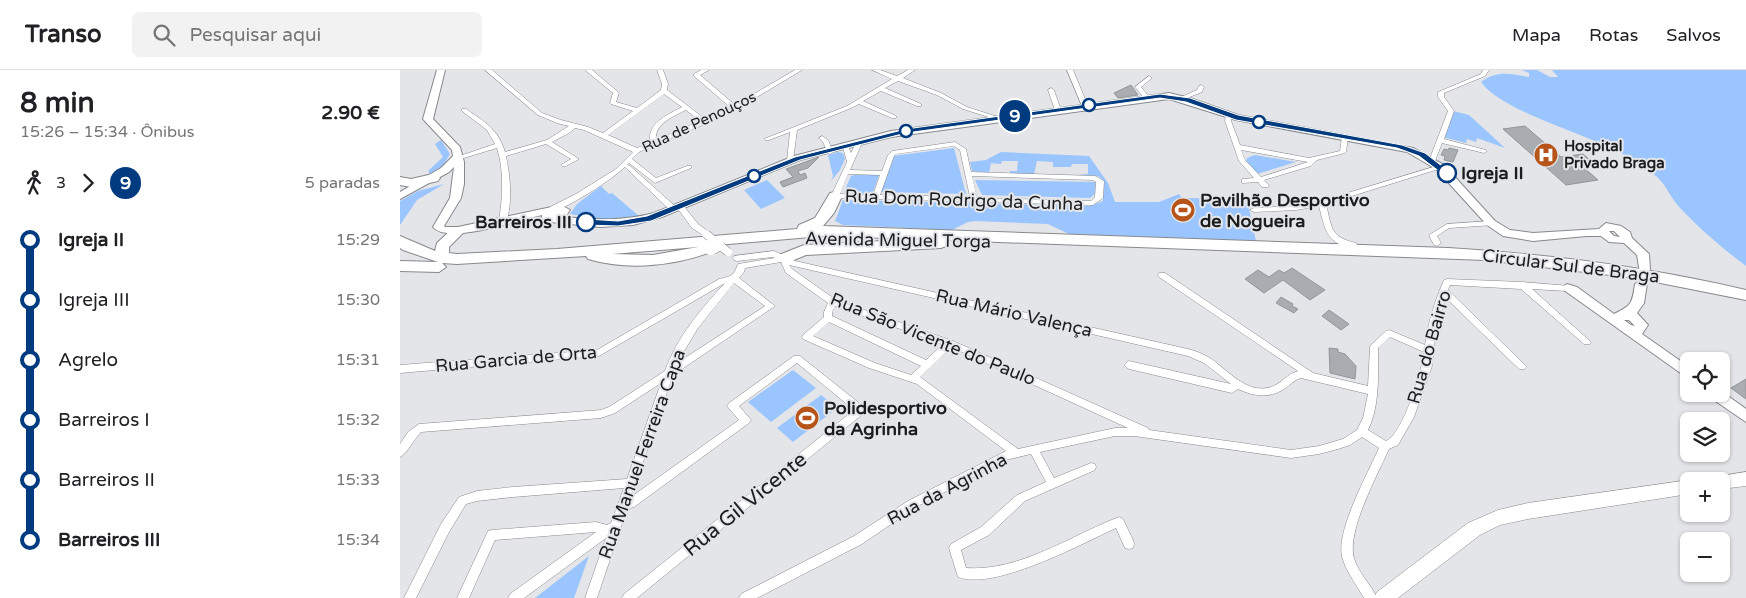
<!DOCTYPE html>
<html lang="pt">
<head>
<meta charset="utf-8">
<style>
  :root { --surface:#fff; --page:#f2f2f2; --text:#202124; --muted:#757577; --line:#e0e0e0 }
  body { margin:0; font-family:"Varela Round",sans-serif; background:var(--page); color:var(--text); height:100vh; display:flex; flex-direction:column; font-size:19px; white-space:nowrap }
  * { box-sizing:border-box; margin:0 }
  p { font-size:16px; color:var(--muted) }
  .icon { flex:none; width:28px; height:28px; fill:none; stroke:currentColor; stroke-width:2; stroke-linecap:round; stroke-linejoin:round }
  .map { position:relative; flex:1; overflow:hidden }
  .panel { display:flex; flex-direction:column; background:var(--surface); width:400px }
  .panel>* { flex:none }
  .badge { padding:0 10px; border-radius:16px; font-size:18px; line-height:32px }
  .buttons { position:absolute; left:1280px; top:282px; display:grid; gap:10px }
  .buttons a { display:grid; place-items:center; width:50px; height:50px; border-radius:8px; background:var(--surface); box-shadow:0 1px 4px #0004; font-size:25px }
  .map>.badge { position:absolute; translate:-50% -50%; box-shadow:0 0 0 2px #fff }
  .legs { display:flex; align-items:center; gap:8px; height:55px; padding:0 20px; font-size:16px }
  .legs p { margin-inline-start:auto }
  .head { display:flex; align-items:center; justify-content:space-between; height:85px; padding:0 20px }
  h1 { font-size:28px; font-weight:700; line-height:38px }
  ul { padding:0 20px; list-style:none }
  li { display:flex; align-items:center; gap:18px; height:60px; font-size:19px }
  li i { display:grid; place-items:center; width:8px; height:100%; margin:0 6px; background:currentColor }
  li i::after { content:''; width:12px; height:12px; margin:-6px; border:4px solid; border-radius:50%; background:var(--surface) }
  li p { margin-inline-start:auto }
  li:first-child i { background:linear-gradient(#0000 50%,currentColor 0) }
  li:last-child i { background:linear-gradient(currentColor 50%,#0000 0) }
  header { display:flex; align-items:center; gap:30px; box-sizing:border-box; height:70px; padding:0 25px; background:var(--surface); border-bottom:1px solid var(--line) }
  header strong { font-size:24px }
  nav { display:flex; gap:28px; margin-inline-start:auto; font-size:18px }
  .search { width:350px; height:45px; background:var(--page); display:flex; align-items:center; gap:12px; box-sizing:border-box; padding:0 18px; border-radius:8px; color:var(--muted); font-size:19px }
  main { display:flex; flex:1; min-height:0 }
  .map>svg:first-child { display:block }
</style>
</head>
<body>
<header>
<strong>Transo</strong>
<div class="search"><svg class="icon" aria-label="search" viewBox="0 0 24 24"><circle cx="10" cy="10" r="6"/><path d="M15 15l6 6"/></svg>Pesquisar aqui</div>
<nav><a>Mapa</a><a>Rotas</a><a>Salvos</a></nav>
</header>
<main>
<section class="panel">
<div class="head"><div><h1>8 min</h1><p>15:26 – 15:34 · Ônibus</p></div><b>2.90 €</b></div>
<div class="legs"><svg class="icon" aria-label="walk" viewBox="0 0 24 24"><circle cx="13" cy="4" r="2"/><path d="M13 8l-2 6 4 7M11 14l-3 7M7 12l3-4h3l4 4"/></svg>3<svg class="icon" aria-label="forward" viewBox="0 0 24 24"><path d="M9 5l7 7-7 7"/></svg><b class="badge" style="background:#003b80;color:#fff">9</b><p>5 paradas</p></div>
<ul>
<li><i style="color:#003b80"></i><b>Igreja II</b><p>15:29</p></li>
<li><i style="color:#003b80"></i><span>Igreja III</span><p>15:30</p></li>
<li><i style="color:#003b80"></i><span>Agrelo</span><p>15:31</p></li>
<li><i style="color:#003b80"></i><span>Barreiros I</span><p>15:32</p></li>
<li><i style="color:#003b80"></i><span>Barreiros II</span><p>15:33</p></li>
<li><i style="color:#003b80"></i><b>Barreiros III</b><p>15:34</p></li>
</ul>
</section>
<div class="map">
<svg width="1346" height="528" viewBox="0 0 1346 528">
  <rect width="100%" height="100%" fill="#e3e5e9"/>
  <path fill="#9bc5ff" d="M1122,0h15l13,7h8l-6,-7h194v196c-24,-18 -45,-36 -66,-58 -8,-8 -12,-19 -20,-28 -9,-10 -26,-19 -37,-26 -35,-20 -121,-42 -142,-72 17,-12 28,-8 48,-5v-4z
    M1053,41l16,4 36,33 -28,-10 -1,4 -9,-3 -1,4 -23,-6z
    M41,70l9,14 -7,12 -13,8 -2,-3 15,-14 -8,-13z
    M554,78l12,46 -85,-2 12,-36z
    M438,82l5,1 2,6 -5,11 -9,11 2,-5 -5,-21z
    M601,82l88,4 19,27 7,19h44l20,-8 3,4 65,1 9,42 -187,-7 -21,-10 -73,-3 -7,1 -16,8 -109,-5 -8,-4 8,-21 246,6 14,-5 -1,-22 -4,-3 -23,-1 13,-1v-10h-16l-1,3h-18v-5l-16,-1 -3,13 -24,-1v-2h7l1,-10h-16l-1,3 -10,-1 -2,10 -17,-2 -2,-9 16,-2z
    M855,85l41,7 -39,12 -11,-12 1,-4z
    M455,105h24l-7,20 -28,-3 7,-16z
    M367,110l18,18 -24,11 -17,-19z
    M575,110l120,2v12l-5,4 -108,-3z
    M44,114l-27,16 -17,25v-24l18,-10z
    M201,116l8,8 3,-1 27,23 -16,3h-23l-30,-5 7,-10z
    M393,300l23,18 -45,34 -23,-20z
    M421,325l16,13 -44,34 -16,-14z
    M189,486l-15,42h-39z"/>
  <path fill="#a9acb0" stroke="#939699" d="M731,15l7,10 -20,3 -4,-5z
    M1125,56l36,31 22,-3 12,10 -13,2 16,14 -32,5 -63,-56z
    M1049,78l9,2 -5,12 -9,-2 1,-4 -4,-1 3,-6 4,1z
    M419,87l-11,11 -10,3 2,4 5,-2 2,5 -24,9 -3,-5 13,-5 -7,-8z
    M892,198l33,22 -15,10 -27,-20 -19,13 -19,-14 13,-9 11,7 10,-7 5,3z
    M881,227l12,7 -1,2 6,3 -4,4 -18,-10z
    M929,240l20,14 -8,6 -19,-14z
    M929,278l9,1v3l7,2 11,12 -1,13 -25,-6z
    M1346,309v20l-15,-11z"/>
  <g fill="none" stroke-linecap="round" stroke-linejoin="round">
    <defs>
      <path id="street" d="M85,0h7l50,43 19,7 27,7 15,6 30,-22 -22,-7 -1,-1 3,-10 -28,-23h7l26,22 1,1 -3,9 21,6 24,-18 1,-6 -5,-14h6l5,14 -1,6 38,29 26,-11 -37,-32v-2l7,-4h8l-9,5 35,30 60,-35h7l-65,39 -28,13 -1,1 -3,1 -66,28 -7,7 24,19 31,-12h4v2l-36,15 -26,-20 -2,2 3,1 46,41 1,-2h6l15,19 11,8 1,2 -1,2 -3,1 -14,-9 -14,-19 -4,2h-3l-46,-44c-11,11 -62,45 -75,44v-4l26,-13 40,-25 17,-17 -49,-22 -9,-2 -6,5 -17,9 27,17 -13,7h-4l-1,-1 10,-6 -25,-15 -40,12c4,19 7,47 0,66h-6l-1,-2c4,-24 5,-50 -2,-72l-40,12 -3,-2 41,-14 -8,-14 -25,-19v-2h4c19,13 32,20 39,43l42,-12 22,-14 -12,-3 -19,-8zM264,24l18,13c-15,8 -35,16 -32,36l-13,5 -29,-13zM286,40l14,11 -44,19c-2,-16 18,-24 30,-30z
        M472,0h8l17,6 11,-6h7l-12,8 38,15 26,14 34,11 -3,2 -35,-11 -26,-14 -39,-14 -13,7 36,16v2h-4l-36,-15 -18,10 33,15v2h-4l-33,-14 -8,4 -54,22 -4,31 -3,2 -3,-2 3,-29 -21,8h-4l-1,-1 83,-33 45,-27z
        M667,0h6l15,36 -1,1 -5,-1z
        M1083,0h6l-4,6 -41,17v4l10,14 -10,28 42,11 1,1 -3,2 -42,-10 -7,18 -3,2 -2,-1 -1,-1 19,-50 -10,-14v-5l43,-18z
        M749,6l3,2 -11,9 9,11 -3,2 -2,-1 -10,-12z
        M801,15l3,2 -2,5 -20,8 -3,-2 18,-8 2,-4z
        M651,18l3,2 7,20 -1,1 -5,-1 -7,-20z
        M829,43l3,2 -1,6 9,24 69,13 31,-7 2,-14 3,-2 3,2 -2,15 -1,1 -28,7 -6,6 -47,14 5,5 -1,2h-6l-4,-5 -16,1v-4l12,-1 -15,-17 -14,-40 1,-6zM841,80l67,12 -47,15 -16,-17z
        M422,66l6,4 5,12 -1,1 -2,1 -2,-1 -5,-11 -4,-4z
        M459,71l3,2 -12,27 32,1 6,-16 4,-4 63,-9 11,7 5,23 124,4 9,5 -1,17 -10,7 -261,-7 -1,-2 16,-34 -4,-15 1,-1h4l3,7 5,-10zM554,76l6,4 10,47 -90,-2 14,-39 2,-2zM448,104l32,1 -7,20 -33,-1zM572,106l121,4 3,2 -1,15 -4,4 -114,-3z
        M1040,95l3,2 -1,1 -116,36c6,24 4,33 30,39l1,2 -4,3c-27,-4 -28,-19 -34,-42l-23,4 -42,2 -4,-2 4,-2 42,-2 25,-5z
        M1091,151l4,2 -1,2 -45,3 -12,8 4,7 -4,3 -3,-1 -5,-10 18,-11z
        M374,181l21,10 393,88c8,2 15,5 22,9 18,12 37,37 61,29 10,-3 16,-13 27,-16l-139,-94 -1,-2 1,-2h6l148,100 55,13 2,-39 1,-2 15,-14 3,-1 36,15c3,-22 10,-45 19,-65l3,-1 75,3 48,4 1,2 -1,2 -3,1 -35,-2 59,53 -1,2h-6l-63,-55 -71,-4 -2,5 79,77 -2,2h-6l-73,-71 -10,31 -4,37 -18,51 -16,28 -9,4c-11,25 -43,83 -35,109 4,15 17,26 23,40h-13c-7,-12 -18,-27 -22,-41 -6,-27 26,-84 37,-109l-17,-11 -12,8 -12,4 -19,5 -28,4 -157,-22h-19l-75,16 14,26 37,-15 4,1 1,3 -1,3 -70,31 -36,34 -28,15 5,18c53,4 106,-33 153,-51l4,2 10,21 1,4 -1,4 -4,1 -4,-1 -9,-20c-35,16 -121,63 -158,49l-9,-29 2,-4 30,-17 36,-32 29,-13 -15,-28 -25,6 -90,47 -54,37 -105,54h-18l2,-4 113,-58 54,-35 98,-50 -89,-67 -48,-16 -66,-29 -1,-2 1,-2 21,-18v-5l4,-9 -42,-30 -5,-11 -36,6 -1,4 -5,6 36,28 -102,69 -42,122 108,-77 -12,-14 2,-3 65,-47h6l64,51 2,3 -2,3 -227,185h-15l2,-4 230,-184 -57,-47 -58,43 12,14 -2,3 -115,84 -7,2 -30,89h-12l21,-60 -82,60h-16l2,-4 86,-62 -101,8 -26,58h-12l31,-67 4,-1 104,-8 11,3 4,-2 13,-35 -111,9 -36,4 -11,3 -17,28 -33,66h-12l37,-74 18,-27 18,-6 36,-4 114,-8 34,-96 -46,30 -14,5 -180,14c-7,7 -14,22 -21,25v-13l8,-12 11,-8 182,-14 8,-3 56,-36c12,-34 36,-62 60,-88l-126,73 -199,17v-8l197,-15 122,-71c13,-3 14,-2 19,-15l37,-6 -2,-1 -36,4 -3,-1 -1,-2 1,-2zM389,195l399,91 16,7 27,21 -102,-23 -3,2 -2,2 2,2 3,2 103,24 6,-4c15,7 31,10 46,0 6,-4 10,-9 17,-11l67,16 -5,24 -6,12 -14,9 -24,7 -28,4 -142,-20 -1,-2 -195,-87 -117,-41 -44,-31zM334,213l31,23 -88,57 21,-35zM435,236l108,38 -17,16 -94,-44v-4zM429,252l92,44 -10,9 -36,-12 -62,-27zM990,267l34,15c-2,19 -21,82 -38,89l-18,-11c12,-25 10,-55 10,-82zM551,277l177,81h-13l-97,21 -98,-72z"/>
      <path id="secondary" d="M37,0h8l-12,49 27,28 4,15v22l-3,14 -17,28 1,1h13l103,-22 9,5 -5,7c31,3 59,4 89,-4l140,-57 97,-25 278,-38 21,5 48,17 175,33 31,17 51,56 15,9 23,3 66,-4 7,-6 15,3 9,6 2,6 17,16 1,16 -6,4 -4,-1 -3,-18 -13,-12 -15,-1 -8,-6h-15l-53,5 -30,-5 -16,-11 -51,-56 -29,-17 -171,-32 -67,-21 -278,38 -91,23 -138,57 -29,8 -33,2 -50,-5 -8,-3v-4c-22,5 -95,30 -109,12l17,-29 4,-31 -5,5 -49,27v-7l41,-24 12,-12 -1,-6 -29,-31zM1209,161h5l6,6 -6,-1z
        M1241,210l6,4 -3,19 -7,10 11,12 -6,9 47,33v12l-128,-91 6,-4 10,3 37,27c18,-9 18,-10 21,-30zM1224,250h5l6,6 -4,-1z
        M1321,321l25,18v13l-35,-24 -2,-4h12z"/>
      <path id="primary" d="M1346,402v14l-25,3v-8h-8l2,-4z
        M1289,410l4,1h-4v13l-161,25 -28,6 -20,10 -82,63h-24l3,-6 91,-69 30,-13 30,-7z"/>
      <path id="highway" d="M33,104l5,1 2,3 -2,3 -27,6 -11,-2v-8l11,2z
        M435,122l7,4 -8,17 -11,13 625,22c101,6 200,19 298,42v10l-111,-22 -150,-18 -539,-20 2,3 -2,3 -5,2 -135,7 -22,9 -7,-5 2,-4 25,-10 118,-6 -100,-3 -105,9 -1,5c-40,16 -87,21 -128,9l-2,-3 -129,8 -15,-1 4,4 -7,5 -39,-1v-10l38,1 -35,-12 -3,-2v-12l35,15 2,-8 16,-15h10l2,3 -16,16v6l8,1 100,-5 240,-20 2,-4 16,-7 15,-25zM298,177l-45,8 -41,-1z"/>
    </defs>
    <use href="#street" stroke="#87898d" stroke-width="1"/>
    <use href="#secondary" stroke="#87898d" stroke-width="2"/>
    <use href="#primary" stroke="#87898d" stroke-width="1"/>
    <use href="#highway" stroke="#87898d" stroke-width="2"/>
    <use href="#street" fill="#fff" fill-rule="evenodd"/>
    <use href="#secondary" fill="#fff" fill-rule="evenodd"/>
    <use href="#primary" fill="#fff" fill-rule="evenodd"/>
    <use href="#highway" fill="#fff" fill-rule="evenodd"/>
    <defs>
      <path id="street-bridge" d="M306,164l22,18"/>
      <path id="highway-bridge" d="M311,177l5,-3"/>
    </defs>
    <use href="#street-bridge" stroke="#87898d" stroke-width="9" stroke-linecap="butt"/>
    <use href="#highway-bridge" stroke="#87898d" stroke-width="17" stroke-linecap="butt"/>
    <use href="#street-bridge" stroke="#fff" stroke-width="8"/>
    <use href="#highway-bridge" stroke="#fff" stroke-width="16"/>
  </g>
  <path fill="#003b80" stroke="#fff" d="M760,24l30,4 48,17 164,30 23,8 26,20 -7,2 -25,-19 -22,-8 -161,-28 -50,-18 -26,-4 -254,35 -106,27 -149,61 -33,5 -32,-1 -4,-3 4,-3 32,2 29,-5 148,-59 111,-28z"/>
  <defs>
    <symbol id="hospital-disc" viewBox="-11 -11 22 22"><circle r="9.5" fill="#b6541a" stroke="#e3e5e9"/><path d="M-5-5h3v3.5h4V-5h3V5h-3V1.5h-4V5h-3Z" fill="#fff"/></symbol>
    <symbol id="stadium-disc" viewBox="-11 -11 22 22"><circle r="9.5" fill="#b6541a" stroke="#e3e5e9"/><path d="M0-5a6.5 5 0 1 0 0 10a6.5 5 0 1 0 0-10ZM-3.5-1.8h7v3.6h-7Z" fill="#fff"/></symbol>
  </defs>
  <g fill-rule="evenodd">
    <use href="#hospital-disc" x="1132" y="71" width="28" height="28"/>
    <use href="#stadium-disc" x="769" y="126" width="28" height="28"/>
    <use href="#stadium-disc" x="393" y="334" width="28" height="28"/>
  </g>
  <g fill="#fff" stroke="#003b80" stroke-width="2.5">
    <circle cx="689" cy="35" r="6"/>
    <circle cx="859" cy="52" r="6"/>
    <circle cx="506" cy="61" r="6"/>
    <circle cx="1047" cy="103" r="9"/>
    <circle cx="354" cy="106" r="6"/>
    <circle cx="186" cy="152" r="9"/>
  </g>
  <g text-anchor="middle" stroke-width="4" stroke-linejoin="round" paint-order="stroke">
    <g font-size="15" fill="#1b1c1d" stroke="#e3e5e9">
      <text transform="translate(299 52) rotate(-25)" y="5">Rua de Penouços</text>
    </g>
    <g font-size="15" font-weight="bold" fill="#1b1c1d" stroke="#e3e5e9" text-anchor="start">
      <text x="1164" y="81">Hospital<tspan x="1164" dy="17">Privado Braga</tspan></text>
    </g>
    <g font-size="18" font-weight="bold" fill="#1b1c1d" stroke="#e3e5e9" text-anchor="start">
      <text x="1061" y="109">Igreja II</text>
      <text x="172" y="158" text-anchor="end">Barreiros III</text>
    </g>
    <g font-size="18" fill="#1b1c1d" stroke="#e3e5e9">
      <text transform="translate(564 130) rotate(2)" y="6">Rua Dom Rodrigo da Cunha</text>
      <text transform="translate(498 170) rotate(1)" y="6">Avenida Miguel Torga</text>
      <text transform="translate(1171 196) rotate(7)" y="6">Circular Sul de Braga</text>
      <text transform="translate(614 243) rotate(13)" y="6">Rua Mário Valença</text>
      <text transform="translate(533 269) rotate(22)" y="6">Rua São Vicente do Paulo</text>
      <text transform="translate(1029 277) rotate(-74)" y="6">Rua do Bairro</text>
      <text transform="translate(116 289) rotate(-5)" y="6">Rua Garcia de Orta</text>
      <text transform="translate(242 384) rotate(-70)" y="6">Rua Manuel Ferreira Capa</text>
      <text transform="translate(547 419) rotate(-28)" y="6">Rua da Agrinha</text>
    </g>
    <g font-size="18" font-weight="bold" fill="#1b1c1d" stroke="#e3e5e9" text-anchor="start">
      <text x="800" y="136">Pavilhão Desportivo<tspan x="800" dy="21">de Nogueira</tspan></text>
      <text x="424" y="344">Polidesportivo<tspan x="424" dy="21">da Agrinha</tspan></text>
    </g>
    <g font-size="21" fill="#1b1c1d" stroke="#e3e5e9">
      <text transform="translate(345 434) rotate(-39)" y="7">Rua Gil Vicente</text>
    </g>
  </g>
</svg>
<div class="buttons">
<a><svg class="icon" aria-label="locate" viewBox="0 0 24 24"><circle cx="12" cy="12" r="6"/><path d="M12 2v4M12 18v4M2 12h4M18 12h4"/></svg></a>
<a><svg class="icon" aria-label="layers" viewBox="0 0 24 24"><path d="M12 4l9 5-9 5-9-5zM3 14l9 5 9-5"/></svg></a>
<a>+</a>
<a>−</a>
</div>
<b class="badge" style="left:615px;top:46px;background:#003b80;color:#fff">9</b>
</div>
</main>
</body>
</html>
